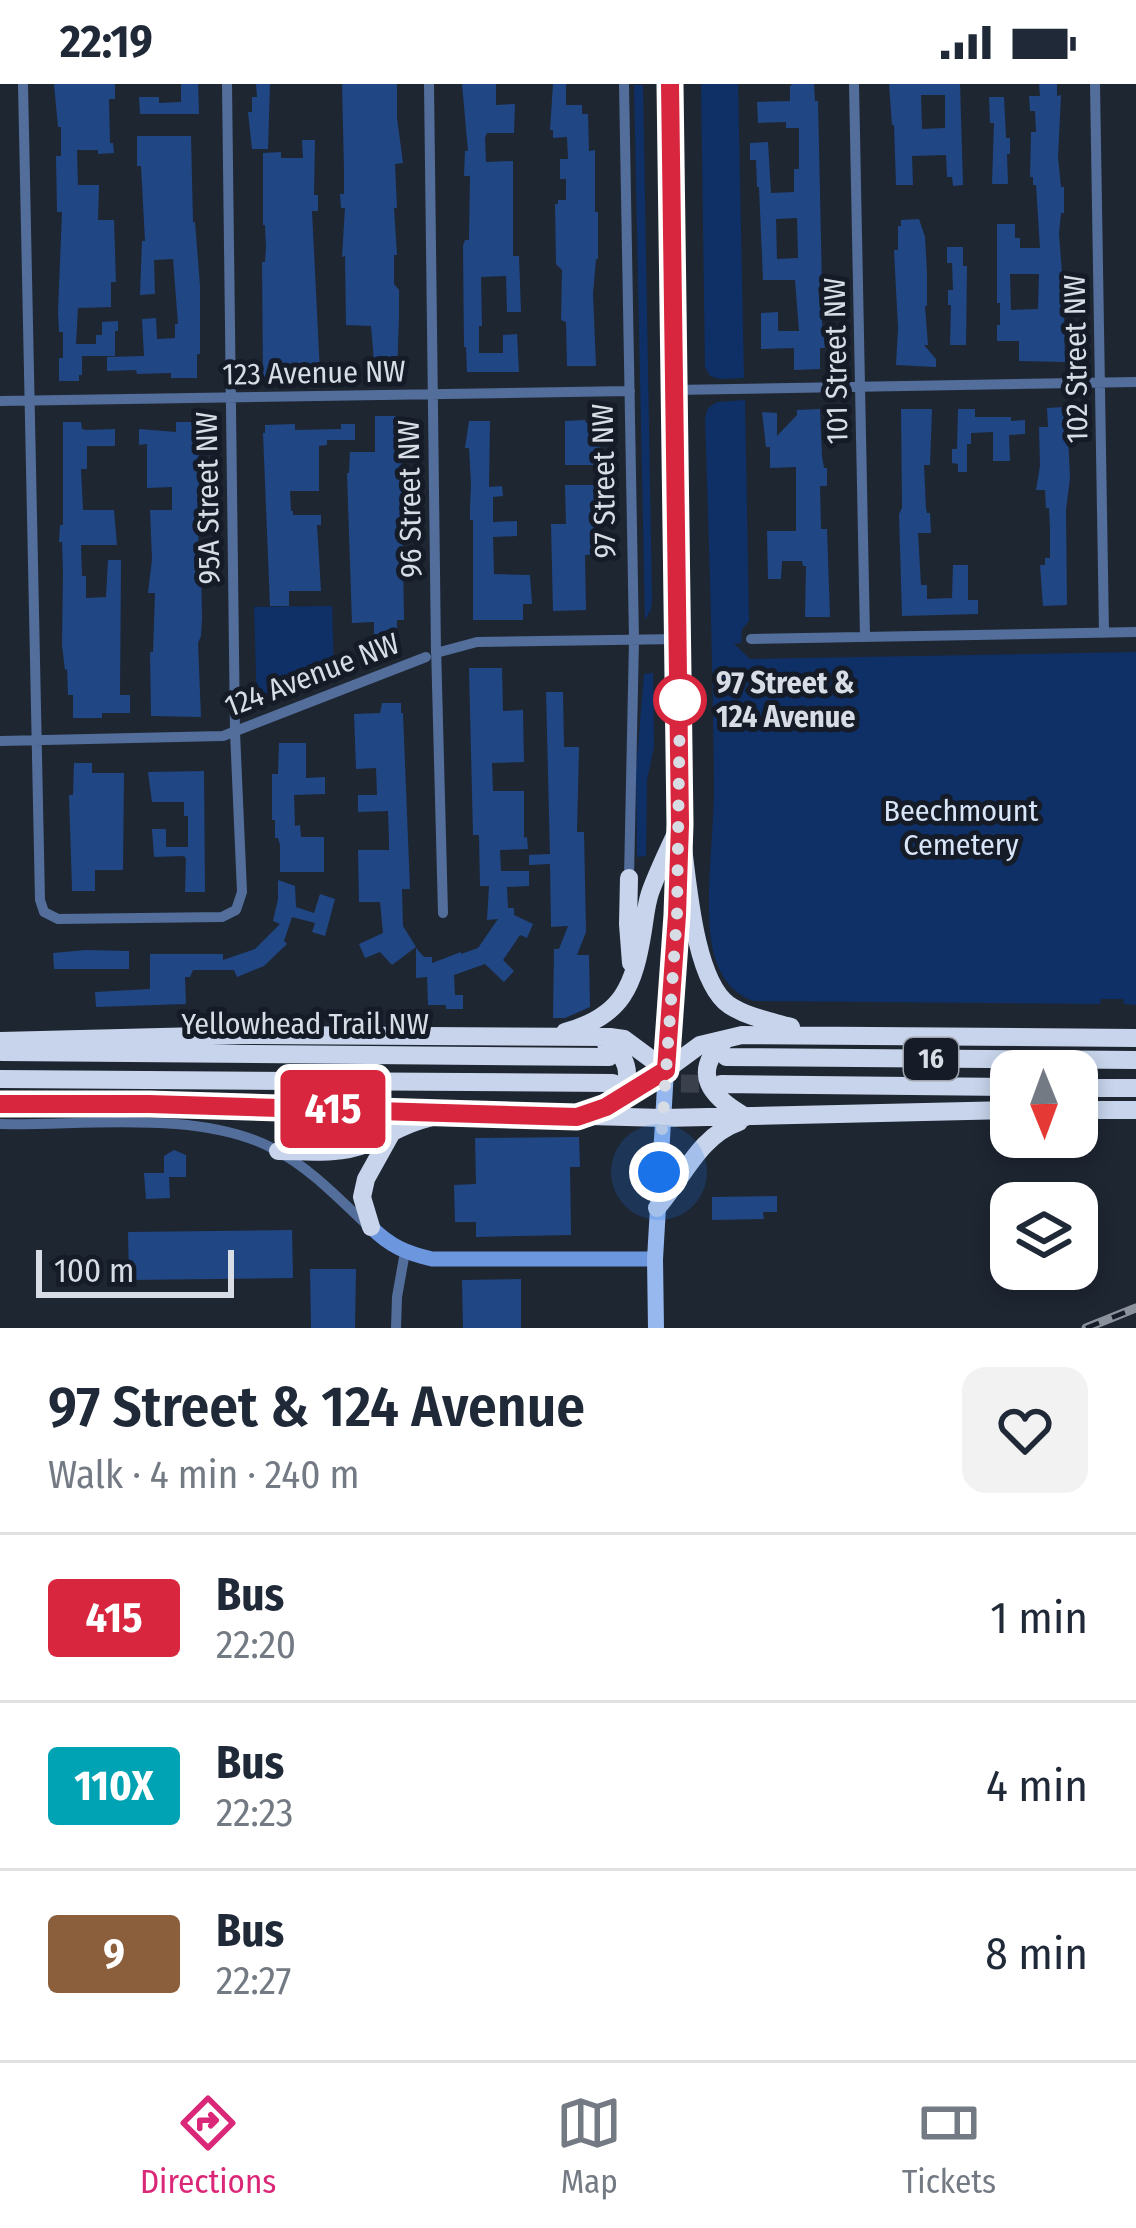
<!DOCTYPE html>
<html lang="en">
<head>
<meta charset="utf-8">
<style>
  :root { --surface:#fff; --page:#f2f2f3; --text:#1f2937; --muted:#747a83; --line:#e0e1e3; --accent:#db2777 }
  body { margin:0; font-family:"Fira Sans Condensed",sans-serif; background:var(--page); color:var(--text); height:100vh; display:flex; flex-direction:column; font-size:45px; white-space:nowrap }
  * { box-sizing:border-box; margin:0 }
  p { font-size:39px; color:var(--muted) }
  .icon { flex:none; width:66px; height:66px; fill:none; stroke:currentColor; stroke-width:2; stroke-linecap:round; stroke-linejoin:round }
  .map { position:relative; height:1244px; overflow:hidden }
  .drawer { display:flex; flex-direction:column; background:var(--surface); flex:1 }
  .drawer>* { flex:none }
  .badge { padding:0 24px; border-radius:9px; font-size:42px; line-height:78px }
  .needle { width:78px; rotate:179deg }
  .controls { position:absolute; left:990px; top:966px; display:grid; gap:24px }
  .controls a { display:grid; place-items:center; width:108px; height:108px; border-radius:24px; background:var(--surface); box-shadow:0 6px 18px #0003; font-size:60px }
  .scale { position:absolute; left:36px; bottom:30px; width:198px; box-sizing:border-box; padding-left:12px; border:6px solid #d8dde5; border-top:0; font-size:33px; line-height:42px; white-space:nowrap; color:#d8dde5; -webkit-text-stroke:9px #151c28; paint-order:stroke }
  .you { position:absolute; width:60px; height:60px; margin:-30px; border:9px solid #fff; border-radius:50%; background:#1a73e8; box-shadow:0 0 0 18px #1a73e833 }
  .map>.badge { position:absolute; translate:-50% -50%; box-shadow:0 0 0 6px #fff }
  .round { display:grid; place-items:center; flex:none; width:126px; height:126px; border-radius:24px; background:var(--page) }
  .summary { display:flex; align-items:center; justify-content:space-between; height:204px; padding:0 48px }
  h1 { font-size:57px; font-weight:600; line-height:90px }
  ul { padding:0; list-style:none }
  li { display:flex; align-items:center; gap:36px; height:168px; padding:0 48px; border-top:3px solid var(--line) }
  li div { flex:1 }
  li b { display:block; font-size:45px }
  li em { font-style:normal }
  li .badge { min-width:132px; font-weight:700; text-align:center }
  .status { display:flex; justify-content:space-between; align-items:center; height:84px; padding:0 60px; background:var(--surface); direction:ltr }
  .status svg { height:33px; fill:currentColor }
  .dock { display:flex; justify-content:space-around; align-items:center; height:168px; border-top:3px solid var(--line); background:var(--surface); font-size:33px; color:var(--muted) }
  .dock a { display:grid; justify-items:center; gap:6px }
  .dock .on { color:var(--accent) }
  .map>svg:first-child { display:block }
</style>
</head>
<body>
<div class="status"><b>22:19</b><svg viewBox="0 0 49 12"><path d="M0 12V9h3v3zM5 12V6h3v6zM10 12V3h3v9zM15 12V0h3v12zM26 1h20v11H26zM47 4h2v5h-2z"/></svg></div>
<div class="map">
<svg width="1136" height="1244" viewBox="0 0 1136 1244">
  <rect width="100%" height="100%" fill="#1e2632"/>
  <path fill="#0f3067" d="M701,0h37l6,294 -24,1 -10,-3 -5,-9z
    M634,1h9l9,514 -1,10 -6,11z
    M745,316l4,221 -7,8 -1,14 -7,1 16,15 386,-7v353l-12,-1 -1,-5h-22l-1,5 -346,-3c-25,-8 -37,-30 -42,-55 -8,-46 2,-110 2,-158 -1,-123 -5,-247 -9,-370l3,-10 9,-6z
    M332,522l2,67 -77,32 -3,-98z
    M653,589l1,74 -7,33 -1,76 -9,1 -1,-87 8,-96z"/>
  <path fill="#214684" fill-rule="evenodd" d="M54,0h61v15h-6l1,44h3l1,10 -16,1v-4h-21l1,35h21l-1,35h16l2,62h-5v25l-33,1 -2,36h20v-9h6v-13l16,-1v10h-3v25h-33v19h-3v6h-20v-23h4v-26h-4l-1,-20 4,-100h-5l-1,-56h5v-29h-3z
    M181,0h17l1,30h-59l-1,-17h20v6l22,-1z
    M256,0h14l-2,65h-16l-4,-37h4v-15h5z
    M342,0h55v34l6,45 -8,1 2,44h-3l3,47h-3v29l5,6v28l-2,54h-22l-4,-46 -25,-1 -1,-69 -3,1 3,-49h-4l-1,-14h4v-25z
    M462,0h34v21l19,-1 -1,29h-27l-2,5 1,24 27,-1v95h6l2,56h-14l-1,-36 -25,1 1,49h-3v27h24v-18l14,-1 2,38h-52l-1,-25h-2l-1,-101 2,-6h4l1,-64h-6l1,-25h3z
    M553,0h13v21h16v9h6l1,37 6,-1v62h3v47h-2l-3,35 3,72h-29l-1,-44 -5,-2 1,-50 -6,-6 -1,-60h3v-4h8v-21h-6v-20h8l-1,-22 -14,1v-8h-3z
    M792,0h22l1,17h3l4,185 -4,2 7,60h-5v21l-26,1v-22l-33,1v-36l17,-1v19h21l-4,-51h-32l-4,-93h-2l-1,-27h-6v-17l18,-1 3,51 23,-1v-23h5v-41h-13v-6l-28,1 -1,-21 33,-1v-15zM797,134l1,40 -21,1 -1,-40z
    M889,0h71l3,101 -10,1 -1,-9h-5l-1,-22 -34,1 1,29h-17l-2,-60h-2zM921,11h24v33l-23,1z
    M1039,0h18v12l4,-1 -3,62 3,30h3v26h-3l-2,21 3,39 -2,32h2l2,5 1,52 -46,-1v-20h-22v-16h3v-22h-3v-79h18v14h5v10h20l-4,-63h-3v-8h-3l1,-45h5l-1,-21h-5l-1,-15h11zM1010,190h29l-1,35 -27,1z
    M989,13h15l2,41h4v16h-3l1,30h-16l2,-61h-4z
    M137,52h54l2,86h2l5,64v68h-3v24h-26v-5l-34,1 -1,-4 -29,1v-14l37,-1 -2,-37 14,-1 1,21 18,-1v-14h3l-5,-65 -19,1 1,34 -15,1 2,-54h3l-4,-75h-4z
    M302,56h13l-1,55h4v16h-6l8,162 -57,4 -1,-115h3l1,-14 -1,-23h-2v-72l18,-1v6h22z
    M919,135l6,18 2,36v33h-2l3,39h-4l12,14v8l-40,-2 2,-37 -4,-78h4v-24h3v-6z
    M947,163h16v19h4l-1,79h-16l1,-40h-3v-15h5l-1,-27h-5z
    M1064,323v8h3l3,63 -4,32 1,95 -24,1 -3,-41h5v-7h5v-29l-1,-21h-3l-1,-18h-9l4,-24 -1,-39h9l-1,-19z
    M820,325l2,47 2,12h3v18h-7l1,43h6l3,88h-25l1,-51h-3l-1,-5h-20l-1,18h-13l-1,-48h29v-64l-26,1v-21h-4l-4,-35 15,1v23l20,-21v-5z
    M901,325h31l-2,56h-6l2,43 1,5h3l1,20h-13l3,52h6v14l25,-1 1,-33h15v35h10v14l-76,2 -3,-102 3,-6z
    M958,325h17v8h36v4l14,-1v14l-16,1 1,26h-17v-29l-22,1v11h-4v28h-9v-8l-6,-1v-14h5z
    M375,332h25l1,7 3,197h-7v21l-23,1v-20l-22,1 -5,-150h2l1,-21h25z
    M585,336l1,3 14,-1 1,43h-36v-44z
    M469,337h21l-1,66 13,-1 1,10 -10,1v25l24,-1v15l-24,1 1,37 36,1 2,29h-9v16h-50v-100h-3v-13l1,-23 -2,-36h-4z
    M63,338h18l1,7 4,1 29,-1v17h-28v23h-6l2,41h31l3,35h-36l1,31h4v22l20,-1 2,-37h13l-1,135h10v18h-28v5h-29v-23h-5l-1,-26 -2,1 -3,-25 1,-73 -1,-30h-3l1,-17h3z
    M176,338h20l4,49 -2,84 3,15 1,47 -1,19 -3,7 3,74 -50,-1 -1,-64h3l2,-59h-7l4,-34 -2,-49h22v-23l-25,1v-44l-8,1v-16l37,3z
    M295,340v6l46,-1v-5h14v16h-28v5l-8,1v45h-29l1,20h2v4h28v10h-4l4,66h-32v15h-19l-7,-173h2v-8z
    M565,401h36v22h-8l1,27h4l2,6v14l-15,1 1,55 -33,1 -2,-87h15z
    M469,584h33l1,43 20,-1 1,52 -32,1 1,28h31v47l3,-1 1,12 -28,1 1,21h28v15l-22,1 1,21h6v7l19,9 -6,14 -7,-3 -17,25 11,11 -10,11 -19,-18 -31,11 1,20h8v14h-17v-4h-18l-1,-28 -11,1v-30l8,9h8v6l29,-11v2l17,-6 20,-29 -11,1 2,-34h-9l-1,-51h-6z
    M546,608h17l1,55h15l-2,85h7l2,100 -9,23h12l1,52 -25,11h-12l1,-69h5l9,-23 -17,1 -1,-63 -21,1v-10l21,-1z
    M382,619h19v10h2l7,176h-8l1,37 13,21 -24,18 -12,-13 -15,6 -6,-14 24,-11 -3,-31h-21l-1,-52h31v-10l-1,-29 -30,1v-17h19l-1,-27 -20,1 -2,-55 26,-1z
    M279,659h27v35l19,-1v17l-31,1 1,31 5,-1 1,12h23v35h-44v-27l-2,-7h-3v-18h-3v-46h6z
    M74,679h18v10h32l-1,97h-28v21h-23v-3l-3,-93h4z
    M204,687l1,121h-20l1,-33 -2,-3 -30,1 -2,-28h14v18h22v-31h-4v-14h-32l-4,-30z
    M278,796l17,6 1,21 18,6 6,-19 15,5 -10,37 -13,-4 3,-9 -23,-6 -8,24 3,3 -23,22 -27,11 -3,-7h-41l-3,7h-5l1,27 -90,3 -1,-15 55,-3v-35h73v6l32,-11 25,-25 -7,-3 5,-22z
    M86,866l43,1v18h-75l-1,-16z
    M579,1053l1,30h-10l1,68 -95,2v-15h-21l-1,-37 22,-1 -1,-46z
    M174,1066l12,5v22h-17l1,21 -24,1 -2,-26h20v-17z
    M777,1112v16h-14l1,7 -52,1v-23z
    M292,1146l1,48 -164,2 -1,-48z
    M310,1185h46l-1,59h-44z
    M521,1195v49h-58l-1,-48z"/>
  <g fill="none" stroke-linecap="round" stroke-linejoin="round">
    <path stroke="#3a414d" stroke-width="18" stroke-dasharray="18 9" stroke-linecap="butt" d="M654,999l67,1"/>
    <path stroke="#536e9b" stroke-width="10" d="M23,0l17,816 4,12 14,7 164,-2 14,-7 6,-18 -7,-160 -8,-648
      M429,0l7,569 41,-11 202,-3
      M624,0l10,556 -5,238
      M854,0l11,553
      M1095,0l9,549
      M674,306l462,-8
      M0,317l630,-10
      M751,555l385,-7
      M436,562l7,267
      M0,657l223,-5 203,-79
      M0,1040c83,2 200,-15 274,25 36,19 64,49 93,76
      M396,1244l1,-31 8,-45"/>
    <path stroke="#6c97df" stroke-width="15" d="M670,0l10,749
      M666,986l13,-207
      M371,1143c19,19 35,26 61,32h223"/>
    <path stroke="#96b8ef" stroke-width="16" d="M656,1244l-1,-69 11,-189"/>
    <path stroke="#c7d4eb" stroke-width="18" d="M680,740c7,45 12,155 49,181 18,12 41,16 62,22
      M629,794l-1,46 3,39
      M565,948c58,-16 69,-46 78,-102 2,-12 3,-25 7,-37 8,-23 20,-46 30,-69
      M726,955c-37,34 -15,58 20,78
      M0,957l241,-6 369,2 14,2 42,31
      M605,958c22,12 29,33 14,55
      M2,968l607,5
      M726,973l410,3
      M0,995l613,4
      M721,1000l290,3
      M1077,1004h59
      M0,1020h149l514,14 348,-8
      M1077,1026h59
      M586,1030l20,-7 60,-37 34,-25 42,-10 394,3
      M278,1067c29,0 60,4 88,-7 22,-8 39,-21 63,-26
      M657,1124c27,-31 42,-72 82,-86
      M371,1143l-9,-30 4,-18 25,-45"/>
    <defs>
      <path id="rail" d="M1086,1244l50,-20"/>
    </defs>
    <use href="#rail" stroke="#8b929b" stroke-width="9"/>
    <use href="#rail" stroke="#151c28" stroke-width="4.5" stroke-dasharray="14" stroke-linecap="butt"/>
  </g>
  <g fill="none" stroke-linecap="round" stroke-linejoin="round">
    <defs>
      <path id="line" d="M0,1020h149l428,13 29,-10 60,-37 11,-155 3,-91 -10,-740"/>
    </defs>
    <use href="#line" stroke="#fff" stroke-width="27"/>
    <use href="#line" stroke="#d7263d" stroke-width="18"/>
    <path stroke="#d8dde5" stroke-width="12" stroke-dasharray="0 21.6" d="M659,1088l18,-257 3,-215"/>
  </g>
  <circle fill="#fff" stroke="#d7263d" stroke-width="6" cx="680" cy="616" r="24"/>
  <g text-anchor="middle" stroke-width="10" stroke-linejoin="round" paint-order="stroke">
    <rect fill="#151c28" stroke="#9ea3ac" stroke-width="3" x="904" y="954" width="54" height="42" rx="9"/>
    <g font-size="27" font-weight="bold" fill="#d8dde5">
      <text x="931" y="984">16</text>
    </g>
    <g font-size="30" fill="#d8dde5" stroke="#151c28">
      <text transform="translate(1076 275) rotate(-91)" y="10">102 Street NW</text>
      <text transform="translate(836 277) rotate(-91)" y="10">101 Street NW</text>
      <text transform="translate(314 289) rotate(-1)" y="10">123 Avenue NW</text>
      <text transform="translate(604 397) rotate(-91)" y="10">97 Street NW</text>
      <text transform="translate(208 414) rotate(-91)" y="10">95A Street NW</text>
      <text transform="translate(410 415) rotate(-91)" y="10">96 Street NW</text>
      <text transform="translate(312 591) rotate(-21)" y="10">124 Avenue NW</text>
      <text x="305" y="950">Yellowhead Trail NW</text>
    </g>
    <g font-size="30" font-weight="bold" fill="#d8dde5" stroke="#151c28" text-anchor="start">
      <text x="716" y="609">97 Street &amp;<tspan x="716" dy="34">124 Avenue</tspan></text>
    </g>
    <g font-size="30" fill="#d9e5f8" stroke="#151c28">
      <text x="961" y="737">Beechmount<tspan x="961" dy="34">Cemetery</tspan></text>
    </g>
  </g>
</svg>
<div class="controls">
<a><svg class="needle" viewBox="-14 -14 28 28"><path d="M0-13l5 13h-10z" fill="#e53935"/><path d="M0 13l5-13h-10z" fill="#747a83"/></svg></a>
<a><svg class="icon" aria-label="layers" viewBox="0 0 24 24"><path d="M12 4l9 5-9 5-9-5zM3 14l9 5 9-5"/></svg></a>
</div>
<div class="scale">100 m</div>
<div class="you" style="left:659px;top:1088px"></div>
<b class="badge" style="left:333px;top:1025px;background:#d7263d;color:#fff">415</b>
</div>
<section class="drawer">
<div class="summary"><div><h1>97 Street &amp; 124 Avenue</h1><p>Walk · 4 min · 240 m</p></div><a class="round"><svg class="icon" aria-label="heart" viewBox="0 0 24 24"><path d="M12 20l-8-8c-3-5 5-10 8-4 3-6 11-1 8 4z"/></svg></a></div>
<ul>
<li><span class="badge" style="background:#d7263d;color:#fff">415</span><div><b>Bus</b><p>22:20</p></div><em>1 min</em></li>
<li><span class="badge" style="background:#00a3b4;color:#fff">110X</span><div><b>Bus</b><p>22:23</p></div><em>4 min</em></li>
<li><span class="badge" style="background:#8b5e3c;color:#fff">9</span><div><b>Bus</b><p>22:27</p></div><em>8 min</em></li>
</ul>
</section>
<nav class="dock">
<a class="on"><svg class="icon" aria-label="directions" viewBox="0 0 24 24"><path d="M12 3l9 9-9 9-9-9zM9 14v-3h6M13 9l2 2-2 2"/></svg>Directions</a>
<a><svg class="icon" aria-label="map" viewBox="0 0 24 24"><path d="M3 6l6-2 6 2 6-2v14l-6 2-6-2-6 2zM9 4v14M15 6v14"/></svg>Map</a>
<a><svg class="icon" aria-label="tickets" viewBox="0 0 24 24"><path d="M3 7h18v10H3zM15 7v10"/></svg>Tickets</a>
</nav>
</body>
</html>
